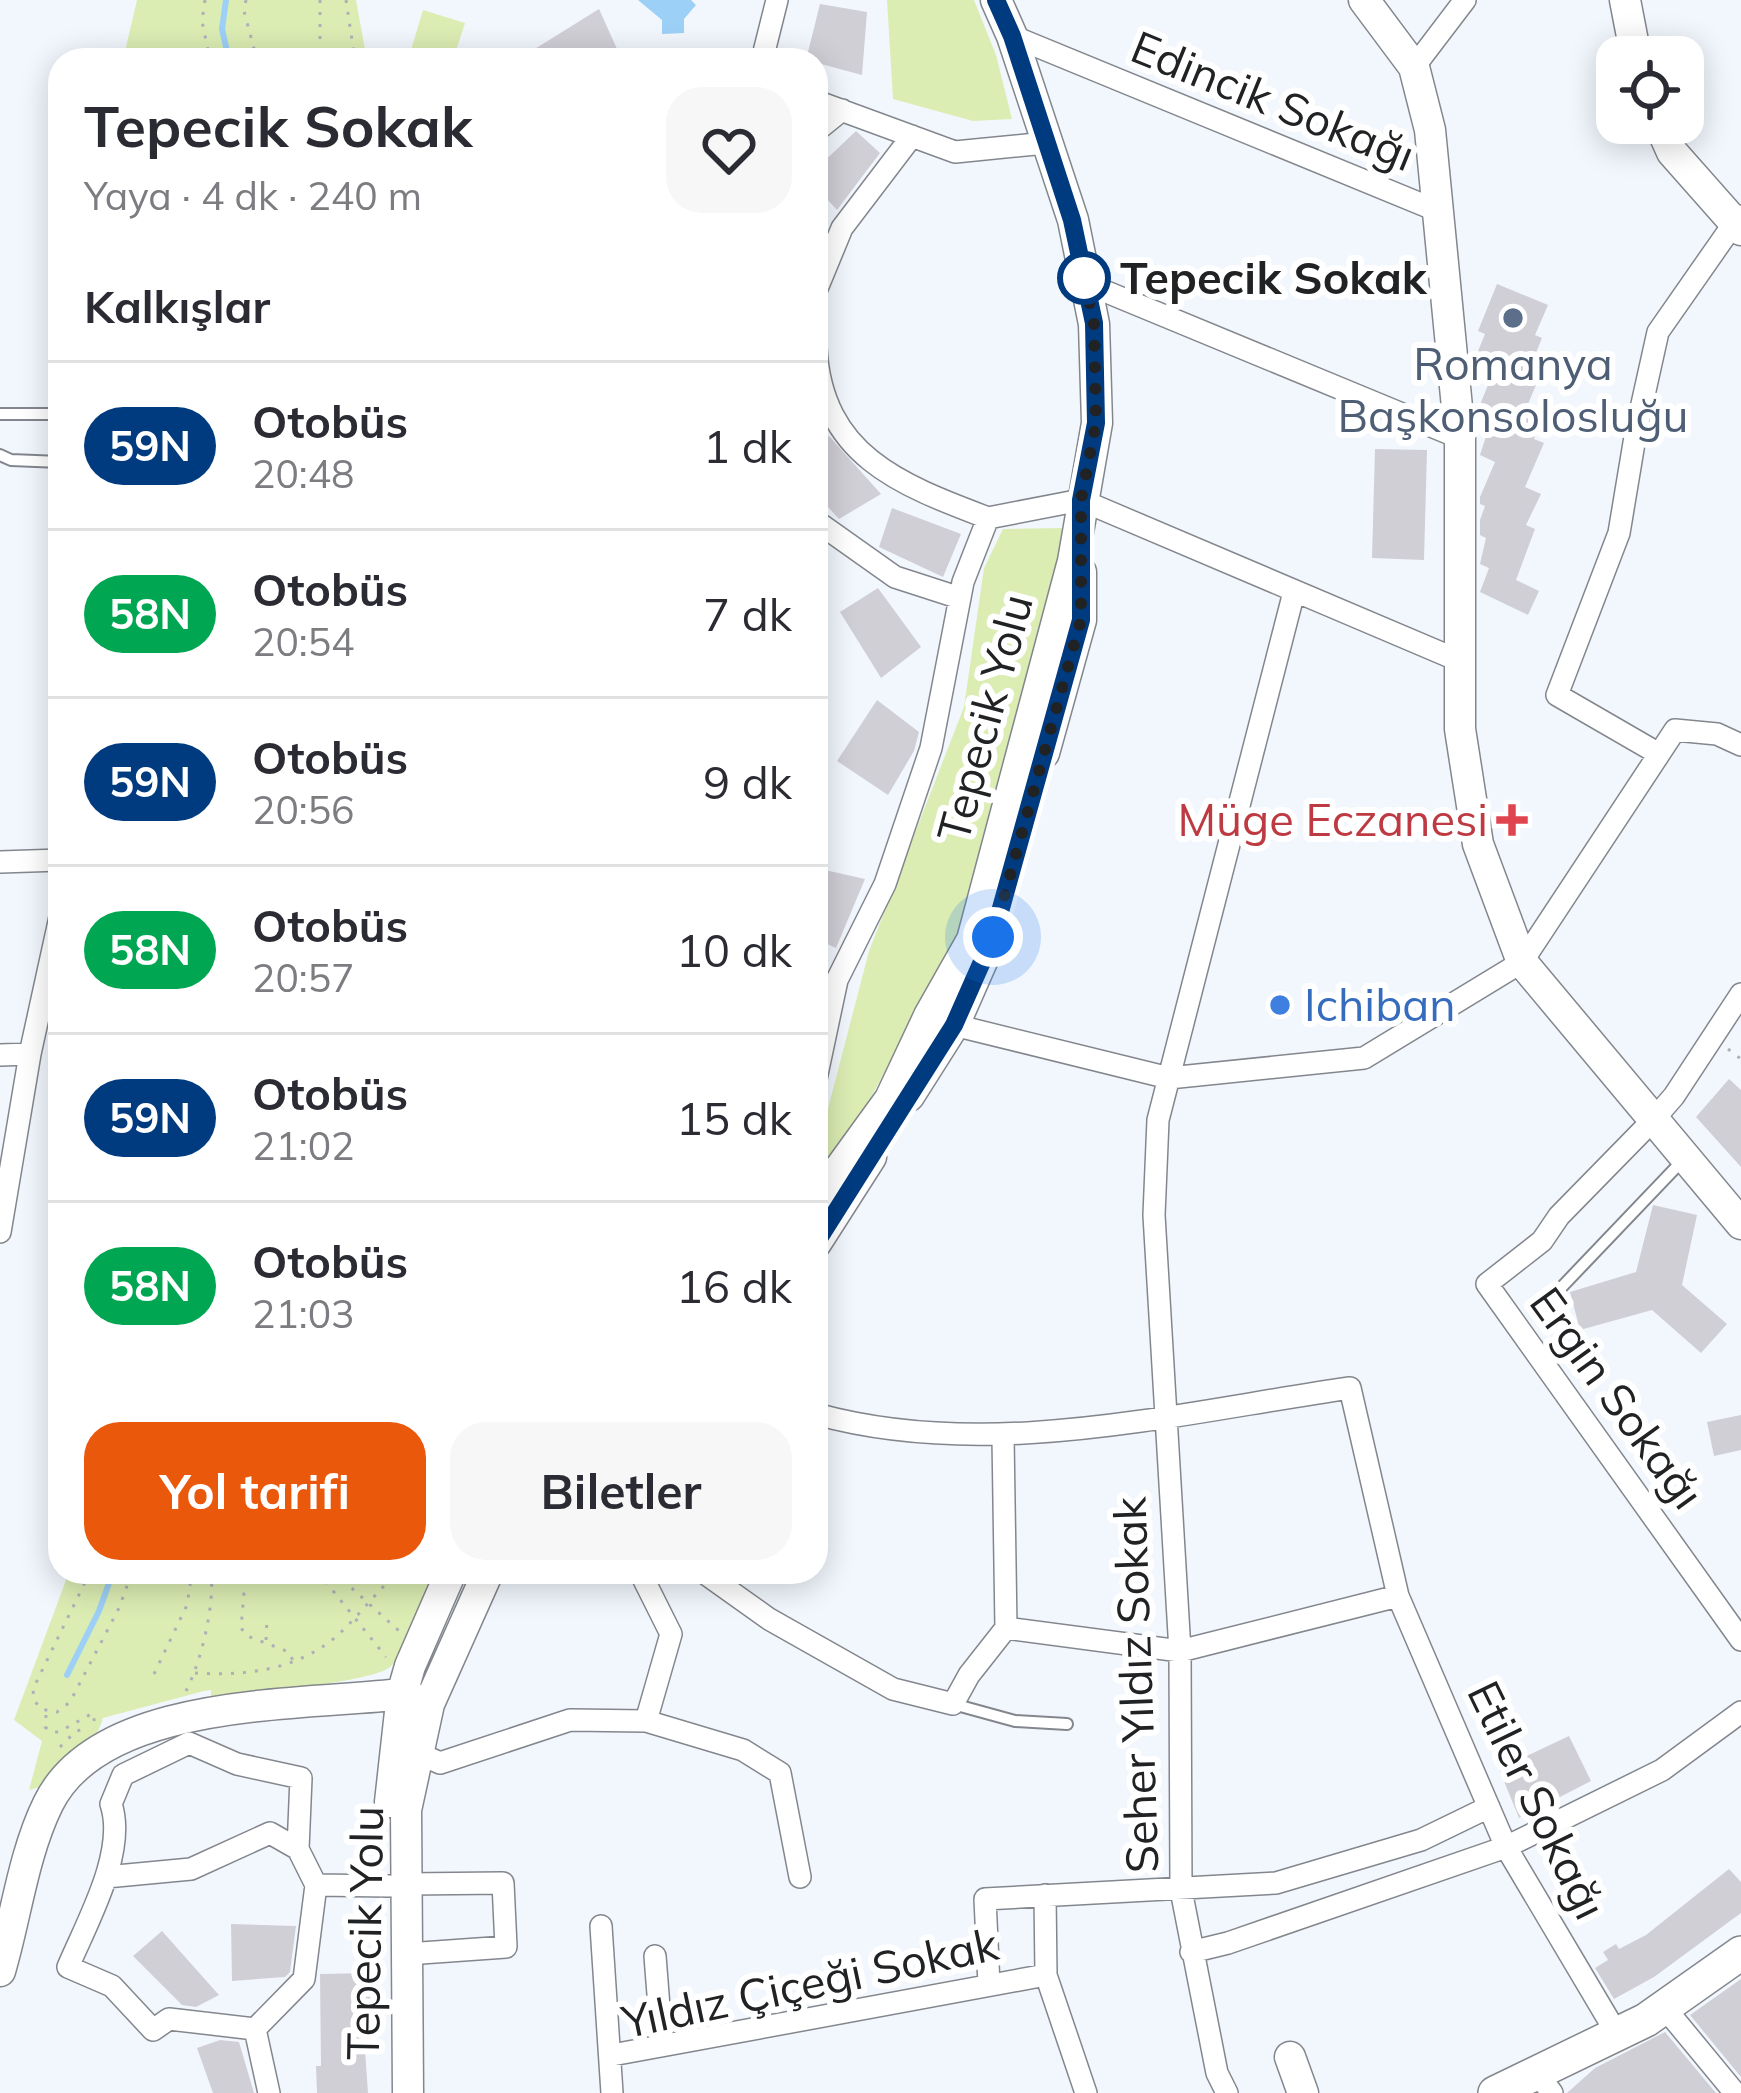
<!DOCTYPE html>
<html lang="tr">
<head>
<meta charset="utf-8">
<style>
  :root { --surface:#fff; --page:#f7f7f7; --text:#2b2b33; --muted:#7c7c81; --line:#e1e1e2; --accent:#ea580c }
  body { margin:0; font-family:Mulish,sans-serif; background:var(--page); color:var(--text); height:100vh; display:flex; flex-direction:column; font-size:45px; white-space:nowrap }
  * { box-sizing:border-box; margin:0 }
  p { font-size:39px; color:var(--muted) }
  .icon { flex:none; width:66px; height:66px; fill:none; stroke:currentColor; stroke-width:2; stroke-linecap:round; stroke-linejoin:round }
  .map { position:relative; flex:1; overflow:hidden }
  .sheet { position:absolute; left:48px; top:48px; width:780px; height:1536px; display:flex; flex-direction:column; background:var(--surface); border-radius:36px; box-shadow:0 6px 30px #0003 }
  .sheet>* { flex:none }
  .badge { padding:0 24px; border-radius:39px; font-size:42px; line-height:78px }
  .tools { position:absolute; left:1596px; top:36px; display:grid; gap:24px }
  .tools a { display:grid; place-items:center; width:108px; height:108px; border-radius:24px; background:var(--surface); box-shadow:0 6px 30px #0003; font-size:60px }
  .you { position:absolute; width:60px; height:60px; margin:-30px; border:9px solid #fff; border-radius:50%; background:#1a73e8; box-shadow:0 0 0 18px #1a73e833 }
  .map>.badge { position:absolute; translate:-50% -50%; box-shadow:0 0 0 6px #fff }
  h2 { padding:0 36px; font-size:45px; line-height:108px }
  .round { display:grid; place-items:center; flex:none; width:126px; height:126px; border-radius:36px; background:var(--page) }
  .headline { display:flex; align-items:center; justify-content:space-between; height:204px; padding:0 36px }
  h1 { font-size:57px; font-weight:700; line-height:90px }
  .button { display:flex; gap:24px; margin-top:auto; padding:24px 36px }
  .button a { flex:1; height:138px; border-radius:36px; background:var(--accent); color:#fff; font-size:48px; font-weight:700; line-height:138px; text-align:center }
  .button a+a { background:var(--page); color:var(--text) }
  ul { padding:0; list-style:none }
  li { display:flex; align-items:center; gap:36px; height:168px; padding:0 36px; border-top:3px solid var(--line) }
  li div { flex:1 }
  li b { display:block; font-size:45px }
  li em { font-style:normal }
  li .badge { min-width:132px; font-weight:700; text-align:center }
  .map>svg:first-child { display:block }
</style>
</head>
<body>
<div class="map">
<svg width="1741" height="2093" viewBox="0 0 1741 2093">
  <rect width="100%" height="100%" fill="#f2f7fe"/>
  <path fill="#dbedb3" d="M137,0h219l11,60h-244z
    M887,0h87l22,55 16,64 -39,2 -80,-22z
    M423,10l42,13 -12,37h-45z
    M1065,528l-15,75 -92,333 -110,204 -32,36v-46l8,-6 45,-173 95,-244 20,-139 19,-39z
    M69,1572h364c-15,30 -17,72 -43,95 -19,16 -147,26 -179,31v-8l-7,1 -101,27c-10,33 -40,64 -74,72l13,-49 -28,-21z"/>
  <path fill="#9dd0f6" d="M638,0h53l5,5 -12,14v14l-22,1v-14z"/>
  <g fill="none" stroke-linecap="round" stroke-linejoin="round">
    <path stroke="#9dd0f6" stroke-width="6" d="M226,0l-4,29 7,31
      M67,1675l32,-64 14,-39"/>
  </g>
  <path fill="#d1cfd6" d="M820,4l47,8 -5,63 -56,-15z
    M599,9l23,51h-105z
    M856,131l24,22 -43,57 -21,-23v-18z
    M1497,284l51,21 -13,30 7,3 -14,35 11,5 -11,26 17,7 -11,28 10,4 -19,44 16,7 -15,31 9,4 -19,51 23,11 -11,24 -48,-23 9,-24 -9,-4 6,-26 -6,-3v-15l5,-14 -5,-2v-7l15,-35 -15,-7 12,-37 -15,-6 11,-27 -11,-4 10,-26 -9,-4 7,-17 -7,-3z
    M829,436l52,58 -42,25 -23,-25v-49z
    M1375,449l52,1 -3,110 -52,-2z
    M892,508l69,26 -18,43 -64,-30z
    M878,588l43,59 -40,31 -41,-66z
    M877,700l42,32 -5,19 -26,44 -51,-34z
    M816,868l49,11 -29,69 -20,-9z
    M1729,1079l12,11v77l-45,-50z
    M1653,1205l44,10 -15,70 45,39 -26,29 -49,-43 -72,20 -10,-38 66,-20z
    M1741,1415v35l-27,6 -7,-34z
    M1569,1736l22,45 -72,37 -20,-49z
    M1729,1869l12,13v31l-87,64 -40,22 -19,-31 13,-8 -5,-8 13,-8 3,5 27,-14z
    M231,1924l65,2 -6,46 -5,5 -53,4z
    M162,1931l48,54 9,10 -23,12 -14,-2 -49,-49z
    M370,1973l1,77h-6l3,43h-51l-1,-27h5l-1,-92z
    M1741,1979v98l-51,-62z
    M1665,2032l51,61h-149l28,-25z
    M220,2040l19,2 15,51h-41l-16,-45z"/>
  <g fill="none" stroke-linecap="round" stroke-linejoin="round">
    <defs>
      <path id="lane" d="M0,414h60
        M0,455l11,5 49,2
        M1557,1292l126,-132
        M953,1704l62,17 52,3"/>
      <path id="street" d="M1012,36l426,175
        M762,60l15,-60
        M1414,67l51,-67
        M816,101l139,51 91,-9
        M816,131l26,-21
        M1085,283l375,155
        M816,291l26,-63 70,-92
        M816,348c6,108 85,137 172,170
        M988,518l93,-18 379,161
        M816,521l79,56 65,21
        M1659,754l-102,-59 62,-162 17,-102 22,-99 81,-116
        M0,862l60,-2
        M1741,994l-67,102 -20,23 -95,97 -17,25 -55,43 254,356
        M954,1025l215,53 195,-20 158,-96 153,-232 42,4 24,11
        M0,1055l30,-1
        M816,1079l21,-99 48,-96 46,-136 32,-166 25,-64
        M0,1232l30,-178 30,-137
        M816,1414c174,48 359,-1 534,-26l48,208 108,251 111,187
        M1003,1437l3,191
        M640,1572l31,62 -25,87
        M703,1572l66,47 124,70 60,15 16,-29 37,-47
        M1006,1628l174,23 218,-55
        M418,1753l22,10 130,-43 76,1 97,29 37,23 20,104
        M106,1877l85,-8 79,-36 28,16 3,-71 -64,-14 -48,-21 -66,32 -12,29c16,48 -24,118 -43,163l44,19 41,44 16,-11 86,10
        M407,1884l96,-1 3,64 -99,7
        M316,1885l74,1
        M1045,1895l1,80 40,118
        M601,1926l11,167
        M1191,1952l37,-9 278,-96 156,-77 79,-58
        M655,1956l7,89
        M989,1985l-4,-86 291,-16 145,-43 68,-33
        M1664,2007l71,86
        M255,2029l49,-50 12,-94 -18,-36
        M255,2029l14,64
        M612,2055l434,-80
        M1537,2073l15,20
        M1227,2093l-10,-20 -36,-183 -1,-239 -26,-436 4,-95 136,-528"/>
      <path id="secondary" d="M1364,0l50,67 16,63 30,308v291l18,115 44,118 219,262
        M1625,0l11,57
        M1659,123l13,29 69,78
        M1044,753l37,-133v-48
        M909,1096l45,-71 36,-82
        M816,1201l74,-102 39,-83 43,-76 101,-379 24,-138 -3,-99 -21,-104 -61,-184 -16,-36
        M816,1243l55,-86
        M390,1802l12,-108 8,-28 41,-94
        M0,1971c16,-54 23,-116 48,-167 52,-107 253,-98 354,-110l27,10
        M1290,2057l13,36
        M408,2093l-2,-283 23,-106 59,-132"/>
      <path id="primary" d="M1495,2093l151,-73 95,-67"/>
    </defs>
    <use href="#lane" stroke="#83878d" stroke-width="14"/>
    <use href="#street" stroke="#83878d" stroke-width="24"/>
    <use href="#secondary" stroke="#83878d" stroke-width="33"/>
    <use href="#primary" stroke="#83878d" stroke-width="36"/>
    <path stroke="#adb1b7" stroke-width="3" stroke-dasharray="3 9" stroke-linecap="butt" d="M205,0l-3,21 8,39
      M246,0l-2,11 13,49
      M320,0v60
      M346,0l9,60
      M1728,1049l13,10
      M90,1572l-57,117 1,11 7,9 16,3 13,-10 49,-94 13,-36
      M318,1572l68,85
      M334,1572l65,59
      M211,1576l24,-2 10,7 -4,47 6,8 42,16 4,9
      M266,1640l1,-22
      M195,1673c48,3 97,-2 137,-33 22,-18 39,-42 60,-62l1,-6
      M154,1674l33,-69 5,-33
      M186,1691c15,-29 29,-86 25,-119
      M46,1715l-1,12 6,5h8l34,-19 2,12
      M60,1747l16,-16 10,-2"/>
    <use href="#lane" stroke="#fff" stroke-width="10"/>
    <use href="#street" stroke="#fff" stroke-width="21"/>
    <use href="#secondary" stroke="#fff" stroke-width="30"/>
    <use href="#primary" stroke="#fff" stroke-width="33"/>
  </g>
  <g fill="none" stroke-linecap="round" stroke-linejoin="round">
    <defs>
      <path id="line" d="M816,1243l138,-218 39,-88 88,-317v-120l15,-77 -2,-100 -22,-103 -60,-184 -16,-36"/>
    </defs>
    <use href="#line" stroke="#fff" stroke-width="27"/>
    <use href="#line" stroke="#003b80" stroke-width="18"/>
    <path stroke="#202224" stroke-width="12" stroke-dasharray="0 21.6" d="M993,937l88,-317v-120l15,-77 -2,-100 -10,-45"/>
  </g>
  <circle fill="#fff" stroke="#003b80" stroke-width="6" cx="1084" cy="278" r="24"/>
  <circle fill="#5c6f8a" stroke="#fff" stroke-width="4.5" cx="1513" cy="318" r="12"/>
  <path fill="#e0444e" stroke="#fff" stroke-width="4.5" d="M1506 802h12v12h12v12h-12v12h-12v-12h-12v-12h12z"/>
  <circle fill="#3f7fe0" stroke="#fff" stroke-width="4.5" cx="1280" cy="1005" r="12"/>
  <g text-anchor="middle" stroke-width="12" stroke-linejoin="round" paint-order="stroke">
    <g font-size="45" fill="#202224" stroke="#fff">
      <text transform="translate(1273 101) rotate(22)" y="16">Edincik Sokağı</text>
      <text transform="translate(985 718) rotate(-75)" y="16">Tepecik Yolu</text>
      <text transform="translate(1617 1398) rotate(54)" y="16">Ergin Sokağı</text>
      <text transform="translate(1136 1685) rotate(-92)" y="16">Seher Yıldız Sokak</text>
      <text transform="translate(1537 1800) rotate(64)" y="16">Etiler Sokağı</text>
      <text transform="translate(365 1933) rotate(-89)" y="16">Tepecik Yolu</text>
      <text transform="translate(810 1983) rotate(-12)" y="16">Yıldız Çiçeği Sokak</text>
    </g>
    <g font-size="45" font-weight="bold" fill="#202224" stroke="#fff" text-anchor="start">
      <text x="1120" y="294">Tepecik Sokak</text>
    </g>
    <g font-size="45" fill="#4e5e75" stroke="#fff">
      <text x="1513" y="380">Romanya<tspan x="1513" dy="52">Başkonsolosluğu</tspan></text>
    </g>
    <g font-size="45" fill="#be3a42" stroke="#fff" text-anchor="end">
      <text x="1488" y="836">Müge Eczanesi</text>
    </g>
    <g font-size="45" fill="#366cbe" stroke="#fff" text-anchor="start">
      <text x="1304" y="1021">Ichiban</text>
    </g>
  </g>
</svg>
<div class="tools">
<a><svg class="icon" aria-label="locate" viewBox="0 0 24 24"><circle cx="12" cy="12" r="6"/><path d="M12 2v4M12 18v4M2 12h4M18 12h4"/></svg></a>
</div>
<div class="you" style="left:993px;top:937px"></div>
<section class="sheet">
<div class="headline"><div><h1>Tepecik Sokak</h1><p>Yaya · 4 dk · 240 m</p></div><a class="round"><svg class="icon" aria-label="heart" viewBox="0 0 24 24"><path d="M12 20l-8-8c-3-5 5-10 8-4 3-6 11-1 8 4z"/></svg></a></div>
<h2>Kalkışlar</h2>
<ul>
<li><span class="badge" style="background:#003b80;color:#fff">59N</span><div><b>Otobüs</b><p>20:48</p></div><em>1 dk</em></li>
<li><span class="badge" style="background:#00a651;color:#fff">58N</span><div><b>Otobüs</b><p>20:54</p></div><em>7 dk</em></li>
<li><span class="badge" style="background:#003b80;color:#fff">59N</span><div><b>Otobüs</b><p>20:56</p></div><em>9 dk</em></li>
<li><span class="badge" style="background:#00a651;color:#fff">58N</span><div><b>Otobüs</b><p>20:57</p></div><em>10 dk</em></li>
<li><span class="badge" style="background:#003b80;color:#fff">59N</span><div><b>Otobüs</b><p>21:02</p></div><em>15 dk</em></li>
<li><span class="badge" style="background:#00a651;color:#fff">58N</span><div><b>Otobüs</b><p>21:03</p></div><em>16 dk</em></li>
</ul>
<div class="button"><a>Yol tarifi</a><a>Biletler</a></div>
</section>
</div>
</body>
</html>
